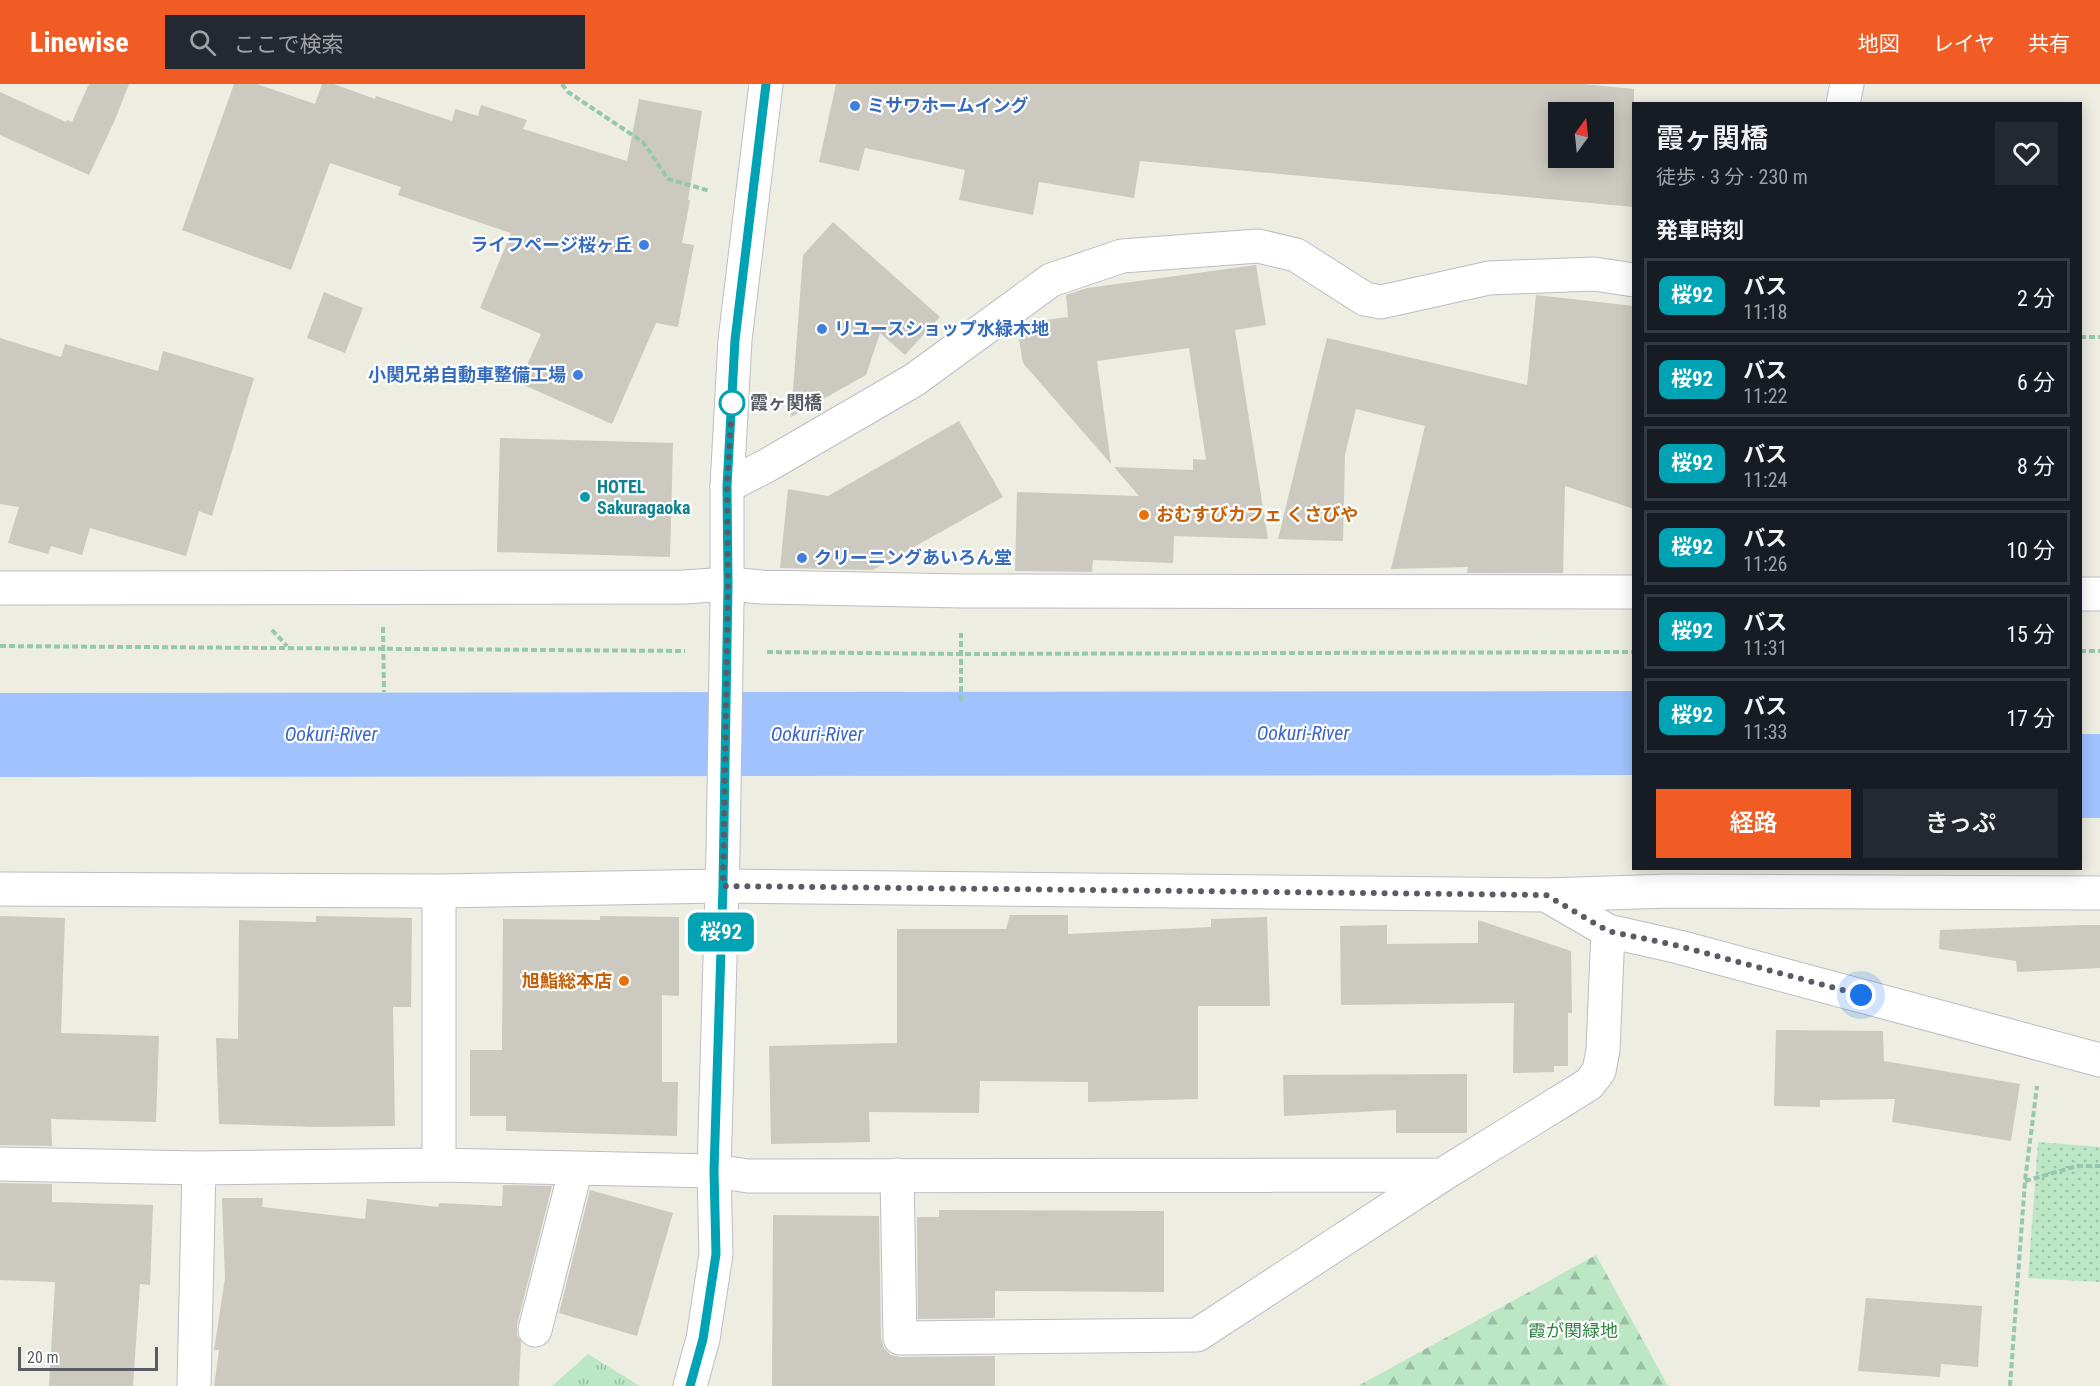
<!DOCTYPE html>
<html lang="ja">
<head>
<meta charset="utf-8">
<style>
  :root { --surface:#171b24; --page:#242831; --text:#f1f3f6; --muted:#9ea1a6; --line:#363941; --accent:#f15c25 }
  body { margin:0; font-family:"Roboto Condensed","Noto Sans JP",sans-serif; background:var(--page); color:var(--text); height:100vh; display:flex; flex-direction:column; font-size:22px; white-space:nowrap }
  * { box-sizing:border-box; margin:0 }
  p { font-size:20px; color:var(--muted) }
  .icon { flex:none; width:33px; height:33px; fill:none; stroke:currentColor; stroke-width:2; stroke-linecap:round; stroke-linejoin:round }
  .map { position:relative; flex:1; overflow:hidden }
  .drawer { position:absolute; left:1632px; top:18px; width:450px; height:768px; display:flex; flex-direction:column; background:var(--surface); border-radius:0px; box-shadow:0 3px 15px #0003 }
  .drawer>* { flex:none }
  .badge { padding:0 12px; border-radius:9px; font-size:21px; line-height:39px }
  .needle { width:39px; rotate:15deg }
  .controls { position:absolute; left:1548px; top:18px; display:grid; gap:12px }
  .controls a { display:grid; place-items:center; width:66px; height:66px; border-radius:0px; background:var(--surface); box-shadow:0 3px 15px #0003; font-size:30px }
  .scale { position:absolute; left:18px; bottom:15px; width:140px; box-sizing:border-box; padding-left:6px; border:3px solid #5a5c63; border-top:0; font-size:16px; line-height:21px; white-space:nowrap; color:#5a5c63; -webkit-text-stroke:4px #fff; paint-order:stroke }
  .you { position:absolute; width:30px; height:30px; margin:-15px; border:4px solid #fff; border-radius:50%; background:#1a73e8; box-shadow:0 0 0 9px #1a73e833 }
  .map>.badge { position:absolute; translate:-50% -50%; box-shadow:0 0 0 3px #fff }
  h2 { padding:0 24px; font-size:22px; line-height:54px }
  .round { display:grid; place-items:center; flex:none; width:63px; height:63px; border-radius:0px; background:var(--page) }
  .overview { display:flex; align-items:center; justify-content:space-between; height:102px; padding:0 24px }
  h1 { font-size:28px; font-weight:600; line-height:45px }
  .action { display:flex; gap:12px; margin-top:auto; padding:12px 24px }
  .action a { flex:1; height:69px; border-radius:0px; background:var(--accent); color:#fff; font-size:24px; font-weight:600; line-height:69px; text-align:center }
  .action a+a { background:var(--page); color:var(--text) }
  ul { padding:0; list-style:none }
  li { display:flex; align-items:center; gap:18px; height:75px; margin:0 12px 9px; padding:0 12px; border:3px solid var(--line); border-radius:0px }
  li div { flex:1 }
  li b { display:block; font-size:22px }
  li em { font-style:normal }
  li .badge { min-width:66px; font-weight:700; text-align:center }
  header { display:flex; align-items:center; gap:36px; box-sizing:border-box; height:84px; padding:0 30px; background:var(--accent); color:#fff }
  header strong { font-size:28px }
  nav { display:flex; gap:33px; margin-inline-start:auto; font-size:21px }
  .search { width:420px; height:54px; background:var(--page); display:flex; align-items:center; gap:15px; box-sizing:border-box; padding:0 21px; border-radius:0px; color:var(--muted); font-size:22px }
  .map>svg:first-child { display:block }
</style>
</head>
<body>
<header>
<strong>Linewise</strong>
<div class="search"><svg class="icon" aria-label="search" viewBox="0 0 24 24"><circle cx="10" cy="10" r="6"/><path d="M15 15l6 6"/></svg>ここで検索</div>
<nav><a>地図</a><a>レイヤ</a><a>共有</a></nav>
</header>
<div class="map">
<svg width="2100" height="1302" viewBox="0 0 2100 1302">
  <defs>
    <pattern id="grass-tufts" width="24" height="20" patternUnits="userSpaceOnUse" patternTransform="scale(1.5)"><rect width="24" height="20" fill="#bce7c5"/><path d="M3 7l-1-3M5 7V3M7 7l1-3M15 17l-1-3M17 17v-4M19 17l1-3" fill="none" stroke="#9cbea4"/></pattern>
    <pattern id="forest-firs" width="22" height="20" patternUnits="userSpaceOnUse" patternTransform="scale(1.5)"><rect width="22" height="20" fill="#bce7c5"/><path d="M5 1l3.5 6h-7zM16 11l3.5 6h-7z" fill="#9cbea4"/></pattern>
    <pattern id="park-dots" width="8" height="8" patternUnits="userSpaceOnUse" patternTransform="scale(1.5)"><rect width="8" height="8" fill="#bce7c5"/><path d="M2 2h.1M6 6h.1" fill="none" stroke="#9cbea4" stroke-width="1.8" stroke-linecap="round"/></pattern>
  </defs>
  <rect width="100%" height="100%" fill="#eeede2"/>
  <path fill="url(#grass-tufts)" d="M588,1270l52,32h-88z"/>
  <path fill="url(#forest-firs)" d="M1596,1171l72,131h-310z"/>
  <path fill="url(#park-dots)" d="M2038,1058l62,5v135l-72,-4z"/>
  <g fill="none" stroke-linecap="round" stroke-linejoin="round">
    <path stroke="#a0c3ff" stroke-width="84" d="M0,651l1634,-2
      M2080,692h20"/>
  </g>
  <path fill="#cccac0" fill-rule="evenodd" d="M89,0h40l-15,38 -25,53 -89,-40v-43l66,30 1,-2 5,2z
    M234,0h23l58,20 7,-20h12l41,15 1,-3 76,25 3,-12 23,7 3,-11 46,15 -4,9 104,32 12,-62 63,12 -14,89h2l-8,43 12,2 -16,82 -22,-4 -44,101 -93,-41 22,-49 -61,-26 31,-75 -113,-38 3,-8 -71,-24 -39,107 -109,-40z
    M836,0h747l51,5v118l-494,-46 -6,37 -95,-16 -6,33 -74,-15 6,-30 -100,-22 -6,23 -40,-9zM1558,28h46v46h-46z
    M833,138l107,95 -35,38 -25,-22 -14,42 -75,42 12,-162z
    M1256,181l10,60 -31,5 33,209 -94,-3 -1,27 -80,-3 -1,12 -77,-1 2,-79 122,4 -25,-29 79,3v-11l13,1 -17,-112 -92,13 14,103 -88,-101 -6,-35 7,-5 44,-6 -2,-22 21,-7z
    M324,208l39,16 -18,45 -38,-15z
    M1536,211l98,11v203l-69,-23 -2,87h-96l1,-6 -77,2 34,-143 -69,-17 -11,46 -2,86 -65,-2 49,-201 200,47z
    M0,254l61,19 4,-13 93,27 5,-20 91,27 -42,138 -13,-5 -13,45 -96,-28 -8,27 -31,-9 -3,8 -40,-11 11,-36 -19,-3z
    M959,337l44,76 -130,73 -93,-2 8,-79 40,7z
    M500,354l173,5 -3,114 -173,-5z
    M1010,831h58v19l143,-7v-8l56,-2 3,89h-72v93l-110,3v-20l-108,-1 -1,32 -110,-1 1,30 -99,2 -2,-98 128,-3v-114h109z
    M0,832l65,2 -4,115 98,3 -3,86 -105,-3 1,27 -52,-1z
    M316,832l96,2 -1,89h-18l2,119 -77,1 -99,-3 -3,-86 22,1 1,-119 77,2z
    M600,832l79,1v79l-17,-1v87h16l-1,54 -171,-5v-15h-36v-66h32l1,-131 97,1z
    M1478,836l93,31 1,62h-4v53h-14v6l-41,1 1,-70 -173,2 -1,-79 47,-1v19l91,-1z
    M2082,841h18v43l-83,4 -1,-11 -77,-12 1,-19z
    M1776,946l107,1 1,30 136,23 -9,57 -119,-19 3,-23 -75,1v7l-46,-1z
    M1467,990v59h-71v-23l-112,6 -1,-41z
    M0,1099l52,1v18l101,3 -3,80 -10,-1 -7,102h-84l6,-104 -55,-2z
    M503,1101l49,1 -35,139v10l4,6 -2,45h-305l5,-36h-5l11,-72 -3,-80h41l-1,9 103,12 2,-20 71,8 1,-4 63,3z
    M590,1106l83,23 -36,123 -78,-23z
    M939,1126l225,1v81l-169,-1v27l-77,1 -1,-102h22z
    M773,1131l106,1 2,122 3,10 7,7 9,2 95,-1v30h-223z
    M1866,1214l116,8 -4,61 -37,-3 -1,13 -82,-6z"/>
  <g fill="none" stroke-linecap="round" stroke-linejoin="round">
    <defs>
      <path id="street" d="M1843,20l4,-20
        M727,402l39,-20 148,-86 137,-100 71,-24 136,-10 38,9 69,44 16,3 108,-24 105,-4 40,6
        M0,504l685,-1 43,-3 34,3 200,4 672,1
        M2080,510h20
        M0,805l439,2 284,-5 823,9 124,-4 430,2
        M439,807v274
        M1546,811l62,36 71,16 421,113
        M0,1080l199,4 240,-3 275,6 34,5 694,-1
        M897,1091l3,163 297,-3 245,-160 147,-91 10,-13 4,-21 5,-119
        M535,1246l41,-162
        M194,1302l5,-218"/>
      <path id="secondary" d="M727,519v-117l8,-146 31,-256
        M690,1302l13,-47 13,-85 -2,-83 9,-318"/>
    </defs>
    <use href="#street" stroke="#bcbdc4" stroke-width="35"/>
    <use href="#secondary" stroke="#bcbec6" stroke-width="35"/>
    <path stroke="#95c8ae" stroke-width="4" stroke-dasharray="6 3" stroke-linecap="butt" d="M562,0l6,8 75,50 25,37 42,12
      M2080,253h20
      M383,543l1,65
      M272,546l15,16
      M0,562l685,5
      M2080,567h20
      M767,568l194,2 673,-2
      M961,617v-68
      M2025,1097l52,-15h23
      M2010,1302l15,-205 12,-95"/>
    <use href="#street" stroke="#fff" stroke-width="33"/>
    <use href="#secondary" stroke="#fff" stroke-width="33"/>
    <defs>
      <path id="secondary-bridge" d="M723,769l4,-250"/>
    </defs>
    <use href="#secondary-bridge" stroke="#bcbec6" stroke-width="35" stroke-linecap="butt"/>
    <use href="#secondary-bridge" stroke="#fff" stroke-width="33"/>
  </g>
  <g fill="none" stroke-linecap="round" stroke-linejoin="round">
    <defs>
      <path id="line" d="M690,1302l13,-47 13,-85 -2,-83 9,-285 5,-302 -1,-98 8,-146 31,-256"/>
    </defs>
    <use href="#line" stroke="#fff" stroke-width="14"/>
    <use href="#line" stroke="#00a3b4" stroke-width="9"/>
    <path stroke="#5a5c63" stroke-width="6" stroke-dasharray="0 10.8" d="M732,319l-5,83 1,98 -5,302 823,9 62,36 71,15 182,49"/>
  </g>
  <g fill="#3f7fe0" stroke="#fff" stroke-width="2">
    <circle cx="855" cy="22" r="6"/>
    <circle cx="644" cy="161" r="6"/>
    <circle cx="822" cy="245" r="6"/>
    <circle cx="578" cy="291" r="6"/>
    <circle cx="802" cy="474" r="6"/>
  </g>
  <circle fill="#fff" stroke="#00a3b4" stroke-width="3" cx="732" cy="319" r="12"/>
  <circle fill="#0f9aa8" stroke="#fff" stroke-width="2" cx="585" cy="413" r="6"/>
  <g fill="#e8710a" stroke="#fff" stroke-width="2">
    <circle cx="1144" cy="431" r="6"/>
    <circle cx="624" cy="897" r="6"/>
  </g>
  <g text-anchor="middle" stroke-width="4.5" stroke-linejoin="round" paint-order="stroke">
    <g font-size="18" font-weight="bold" fill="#366cbe" stroke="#fff" text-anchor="start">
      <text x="867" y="28">ミサワホームイング</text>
      <text x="632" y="167" text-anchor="end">ライフページ桜ヶ丘</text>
      <text x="834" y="251">リユースショップ水緑木地</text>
      <text x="566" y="297" text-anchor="end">小関兄弟自動車整備工場</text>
      <text x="814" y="480">クリーニングあいろん堂</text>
    </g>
    <g font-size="18" font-weight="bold" fill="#5a5c63" stroke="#fff" text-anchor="start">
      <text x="750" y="325">霞ヶ関橋</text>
    </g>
    <g font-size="18" font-weight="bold" fill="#0d838f" stroke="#fff" text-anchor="start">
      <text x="597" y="409">HOTEL<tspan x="597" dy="21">Sakuragaoka</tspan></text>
    </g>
    <g font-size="18" font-weight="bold" fill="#c56008" stroke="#fff" text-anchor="start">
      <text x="1156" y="437">おむすびカフェ くさびや</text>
      <text x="612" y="903" text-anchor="end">旭鮨総本店</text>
    </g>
    <g font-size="18" fill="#308444" stroke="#fff">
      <text x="1573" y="1253">霞が関緑地</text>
    </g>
    <g font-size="20" font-style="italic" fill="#3d66c8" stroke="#fff">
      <text x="1303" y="656">Ookuri-River</text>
      <text x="331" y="657">Ookuri-River</text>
      <text x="817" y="657">Ookuri-River</text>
    </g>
  </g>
</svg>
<div class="controls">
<a><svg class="needle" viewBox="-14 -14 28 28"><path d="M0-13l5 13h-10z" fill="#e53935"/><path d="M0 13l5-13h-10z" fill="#9ea1a6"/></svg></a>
</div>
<div class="scale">20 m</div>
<div class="you" style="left:1861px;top:911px"></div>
<b class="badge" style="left:721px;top:848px;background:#00a3b4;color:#fff">桜92</b>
<section class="drawer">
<div class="overview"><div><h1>霞ヶ関橋</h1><p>徒歩 · 3 分 · 230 m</p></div><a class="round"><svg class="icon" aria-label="heart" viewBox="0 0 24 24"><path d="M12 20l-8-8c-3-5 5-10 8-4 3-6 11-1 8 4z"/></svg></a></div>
<h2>発車時刻</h2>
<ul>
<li><span class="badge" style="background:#00a3b4;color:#fff">桜92</span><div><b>バス</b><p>11:18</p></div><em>2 分</em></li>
<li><span class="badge" style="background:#00a3b4;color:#fff">桜92</span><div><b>バス</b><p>11:22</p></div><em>6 分</em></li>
<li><span class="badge" style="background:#00a3b4;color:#fff">桜92</span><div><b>バス</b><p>11:24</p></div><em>8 分</em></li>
<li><span class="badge" style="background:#00a3b4;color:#fff">桜92</span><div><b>バス</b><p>11:26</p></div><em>10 分</em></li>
<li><span class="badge" style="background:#00a3b4;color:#fff">桜92</span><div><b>バス</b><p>11:31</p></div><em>15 分</em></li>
<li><span class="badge" style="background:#00a3b4;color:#fff">桜92</span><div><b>バス</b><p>11:33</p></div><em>17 分</em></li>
</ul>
<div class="action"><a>経路</a><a>きっぷ</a></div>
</section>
</div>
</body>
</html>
